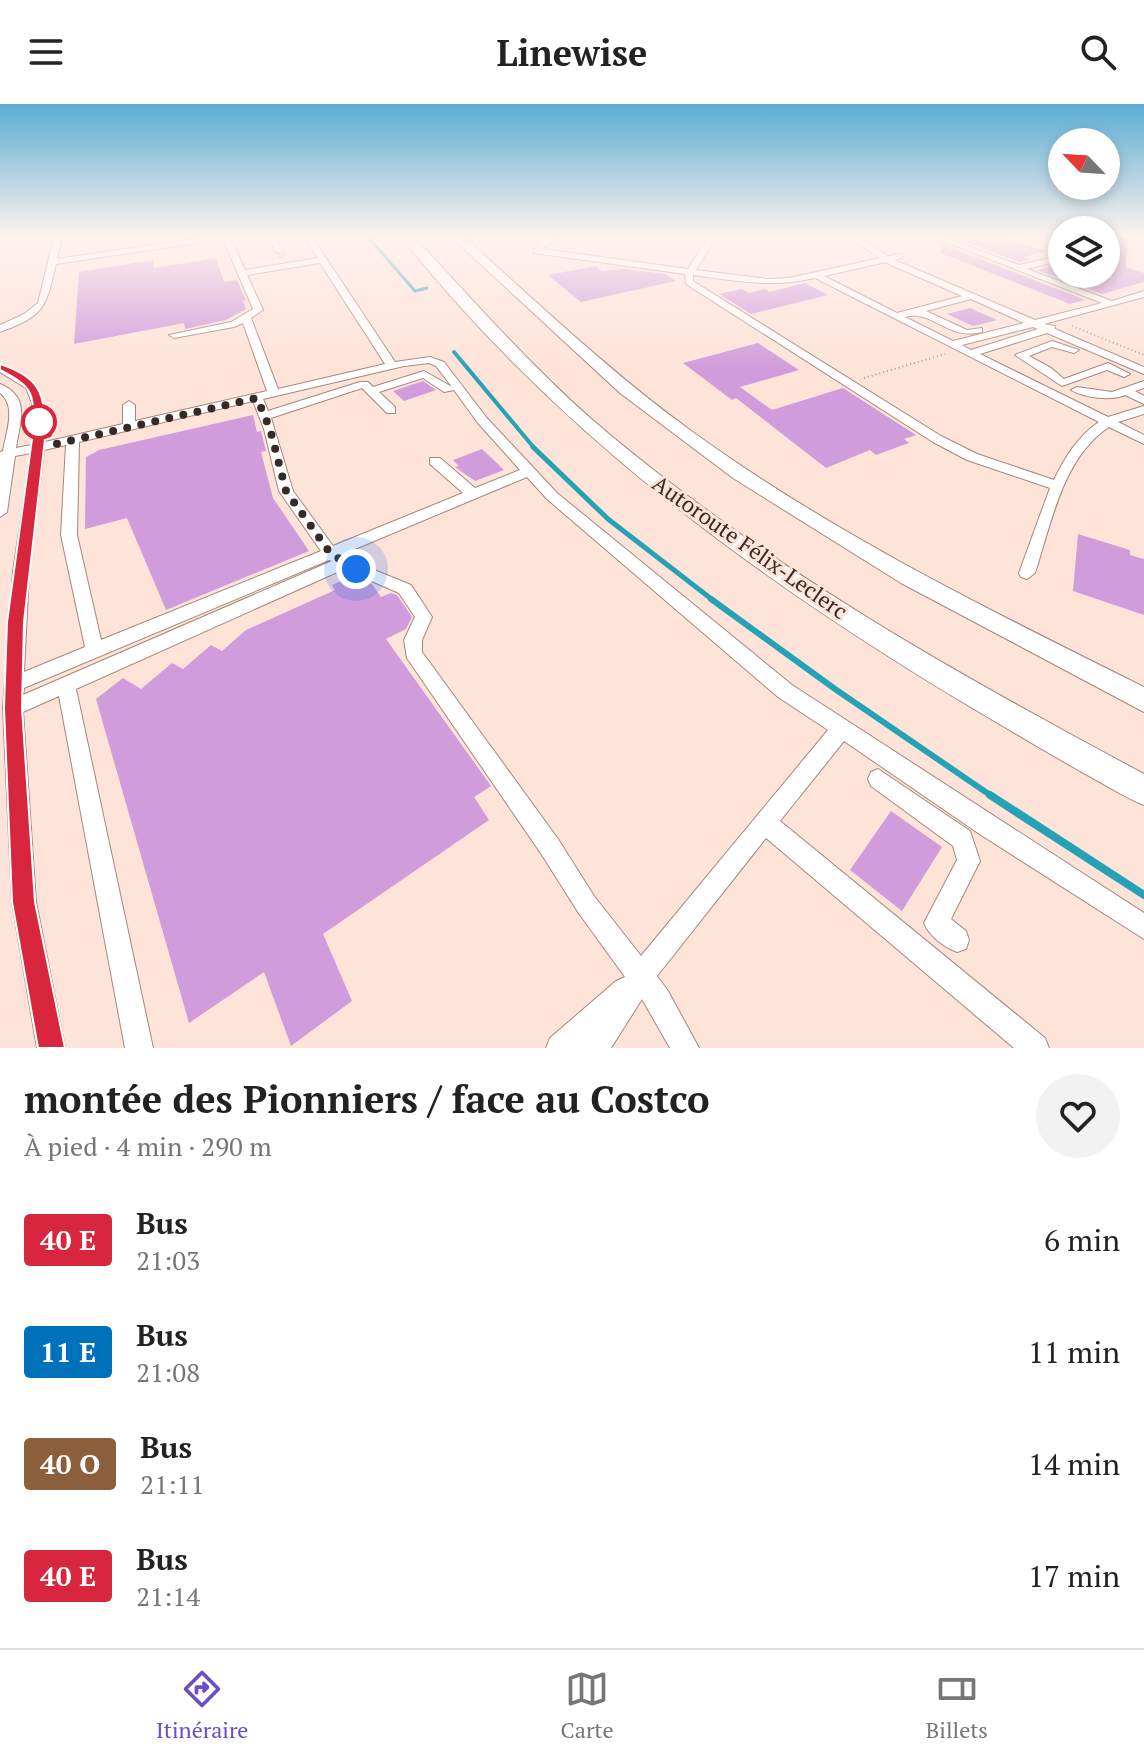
<!DOCTYPE html>
<html lang="fr">
<head>
<meta charset="utf-8">
<style>
  :root { --surface:#fff; --page:#f2f2f2; --text:#222; --muted:#767676; --line:#e0e0e0; --accent:#6b4ec7 }
  body { margin:0; font-family:"PT Serif",serif; background:var(--page); color:var(--text); height:100vh; display:flex; flex-direction:column; font-size:30px; white-space:nowrap }
  * { box-sizing:border-box; margin:0 }
  p { font-size:26px; color:var(--muted) }
  .icon { flex:none; width:44px; height:44px; fill:none; stroke:currentColor; stroke-width:2; stroke-linecap:round; stroke-linejoin:round }
  .map { position:relative; height:944px; overflow:hidden }
  .sheet { display:flex; flex-direction:column; background:var(--surface); flex:1 }
  .sheet>* { flex:none }
  .badge { padding:0 16px; border-radius:6px; font-size:28px; line-height:52px }
  .needle { width:52px; rotate:295deg }
  .fabs { position:absolute; left:1048px; top:24px; display:grid; gap:16px }
  .fabs a { display:grid; place-items:center; width:72px; height:72px; border-radius:50%; background:var(--surface); box-shadow:0 4px 12px #0003; font-size:40px }
  .you { position:absolute; width:40px; height:40px; margin:-20px; border:6px solid #fff; border-radius:50%; background:#1a73e8; box-shadow:0 0 0 12px #1a73e833 }
  .map>.badge { position:absolute; translate:-50% -50%; box-shadow:0 0 0 4px #fff }
  .round { display:grid; place-items:center; flex:none; width:84px; height:84px; border-radius:42px; background:var(--page) }
  .headline { display:flex; align-items:center; justify-content:space-between; height:136px; padding:0 24px }
  h1 { font-size:38px; font-weight:600; line-height:60px }
  ul { padding:0; list-style:none }
  li { display:flex; align-items:center; gap:24px; height:112px; padding:0 24px }
  li div { flex:1 }
  li b { display:block; font-size:30px }
  li em { font-style:normal }
  li .badge { min-width:88px; font-weight:700; text-align:center }
  header { display:flex; justify-content:space-between; align-items:center; height:104px; padding:0 24px; background:var(--surface); font-size:36px; font-weight:600 }
  .tabs { display:flex; justify-content:space-around; align-items:center; height:112px; border-top:2px solid var(--line); background:var(--surface); font-size:22px; color:var(--muted) }
  .tabs a { display:grid; justify-items:center; gap:4px }
  .tabs .selected { color:var(--accent) }
  .map>svg:first-child { display:block }
</style>
</head>
<body>
<header><svg class="icon" aria-label="menu" viewBox="0 0 24 24"><path d="M4 6h16M4 12h16M4 18h16"/></svg>Linewise<svg class="icon" aria-label="search" viewBox="0 0 24 24"><circle cx="10" cy="10" r="6"/><path d="M15 15l6 6"/></svg></header>
<div class="map">
<svg width="1144" height="944" viewBox="0 0 1144 944">
  <rect width="100%" height="100%" fill="#fee3d9"/>
  <g fill="none" stroke-linecap="round" stroke-linejoin="round">
    <path stroke="#25a2b5" stroke-width="3" d="M368,133l47,54 12,-3"/>
    <path stroke="#25a2b5" stroke-width="4" d="M454,248l81,97"/>
    <path stroke="#25a2b5" stroke-width="5" d="M533,343l75,72 106,82"/>
    <path stroke="#25a2b5" stroke-width="6" d="M711,495l124,90 158,108"/>
    <path stroke="#25a2b5" stroke-width="8" d="M990,691l154,100"/>
  </g>
  <path fill="#d09cdc" d="M953,133h50l42,14 -21,6 7,2 -12,3z
    M1106,135h22l-2,28 18,6v9l-42,12 -65,-24 14,-4 11,4v4l44,2z
    M942,140l143,56 -15,4 -130,-51z
    M216,154l8,24 13,-2 9,20 -3,1 3,8 -20,11 -41,9 -1,-6 -110,21 5,-72 74,-12 1,8z
    M596,162l6,5 22,-2 41,5 11,7 -95,21 -33,-27z
    M805,179l23,12 -77,19 -32,-20 23,-5 7,4 16,-4 4,3z
    M970,204l27,12 -24,6 -26,-12z
    M758,239l41,27 -59,17 32,23 71,-22 73,47 -12,4 5,4 -33,12 -6,-5 -44,18 -90,-70 -4,2 -49,-37z
    M423,277l13,9 -32,11 -11,-10z
    M253,311l4,17 4,-1 5,20 -5,1 12,46 36,53 -143,59 -39,-92 -42,11 1,-72 13,-7z
    M482,345l22,21 -29,11 -20,-14 4,-1 -6,-6z
    M1078,430l52,16v5l14,4v56l-71,-24z
    M352,472l20,8 9,13 10,-4 6,2 15,22 -6,12 -20,10 105,147 -17,11 15,23 -166,114 29,67 -61,45 -27,-74 -75,51 -93,-324 27,-21 18,11 31,-26 11,6 28,-24 11,6 24,-21 89,-40 -3,-5z
    M891,707l51,36 -40,64 -52,-41z"/>
  <g fill="none" stroke-linecap="round" stroke-linejoin="round">
    <path stroke="#d6beb5" stroke-width="9" stroke-dasharray="9 4" stroke-linecap="butt" d="M279,146l5,8"/>
    <defs>
      <path id="minor" d="M54,133h8l-5,22 150,-22h23l15,33 73,-12 -14,-21h8l83,125 35,-5 14,5 42,55 71,76 235,192 352,228v26l-163,-104 -137,-94 -64,80 265,217 4,10h-35l-248,-210 -109,138 11,15 31,57h-29l-28,-49 -31,49h-65l4,-10 66,-57 9,-4 -47,-65 -36,-57 -135,-197 -3,-18 11,-23 -16,-24 -55,-24 -268,120 77,359h-28l-66,-352 -36,16 13,190 29,146h-28l-25,-146 -9,-194 10,-136 18,-119 -16,3 -8,56 -7,5v-65l3,-1c3,-19 14,-45 -3,-58v-9c31,13 20,37 16,64l16,-3v-42l-6,-15 -26,-16v-7c43,13 47,36 45,77l78,-18v-19l6,-4 6,4v16l132,-30 -24,-68 -9,4 -60,11 -5,-3 62,-13 22,-13 -30,-70 -167,25c-10,43 -11,52 -56,68v-7l24,-11 14,-11zM320,159l65,101 -107,25 -27,-71 12,-8 -16,-35zM429,259l7,3 16,21 -28,-16 -51,16 -5,-5h-8l-92,29 -5,-12 141,-33zM423,274l21,14 10,-2 24,33 42,47 -45,18 -35,-30h-10v6l33,29 -130,53 -40,-55 -22,-73 91,-30 25,25h8v-6l-16,-15zM253,297l11,28 15,62 42,60 -220,89 -24,-105 2,-93zM66,341l-5,90 24,112 -61,25 5,-100 15,-122zM527,373l20,22 231,198 50,33 -187,226 -47,-60 -36,-57 -136,-187v-12l10,-23 -21,-32 -49,-20 -19,-11zM329,456l3,1 -309,134 1,-7z
        M267,133h8l7,15h-6z
        M547,133h9l-13,12 145,20 20,-32h8l-20,33 71,9 22,-1 91,-20 -32,-21h10l30,19 14,-2v4l-8,2 3,1 138,59 67,-17 -169,-66h11l75,28 43,-10v5l-35,9 85,32 32,-10v6l-100,27 11,2v3l89,38v7l-97,-41 -67,21 128,63 36,-11v8l-26,8 26,13v9l-35,-17c-46,30 -58,97 -74,146l-8,6 -6,-2 -2,-4 31,-85 -83,-28 -34,-18 -247,-158 -1,-10 -151,-21v-4zM886,158l5,3 71,31 -65,17 -73,-37zM693,171c44,6 78,13 122,3l284,144c-21,14 -34,35 -45,58l-77,-26 -36,-18 -248,-155zM971,195l53,24 -71,18 -48,-24c28,-8 42,24 77,15v-4l-15,2 -41,-19zM1033,223l5,2 -67,21 -9,-5z
        M1052,237l27,9 -5,3 -22,-6 -23,9 22,12 13,11 44,-16 22,11 -6,3 -17,-7 -45,16 -47,-31z
        M1144,277v7l-9,3 9,5v8l-19,-9c-15,6 -40,3 -54,-5l6,-3 35,5z
        M878,665l92,62 10,30 -29,58 15,12 3,9 -3,9 -9,3c-13,-5 -28,-16 -33,-29l33,-63 -4,-14 -82,-60 -3,-7 3,-7z"/>
      <path id="highway" d="M401,133h13c63,67 124,138 195,197 163,136 348,240 535,340v31c-22,-9 -43,-23 -64,-34 -37,-21 -74,-43 -111,-65 -212,-127 -412,-273 -568,-469z
        M451,133h13c74,66 146,135 226,193 140,102 299,180 454,257v25l-243,-129 -168,-105 -113,-85z"/>
    </defs>
    <use href="#minor" stroke="#a6877c" stroke-width="2"/>
    <use href="#highway" stroke="#a6877c" stroke-width="2"/>
    <path stroke="#b09a92" stroke-width="2" stroke-dasharray="1 3" stroke-linecap="butt" d="M1072,222l72,29
      M864,274l81,-24"/>
    <use href="#minor" fill="#fff" fill-rule="evenodd"/>
    <use href="#highway" fill="#fff" fill-rule="evenodd"/>
  </g>
  <linearGradient id="sky" x2="0" y2="1"><stop stop-color="#5aadd4"/><stop offset="0.5" stop-color="#fff2ee"/><stop offset="1" stop-color="#fff2ee" stop-opacity="0"/></linearGradient>
  <rect width="1144" height="265" fill="url(#sky)"/>
  <path fill="#d7263d" stroke="#fff" stroke-width="2" d="M0,260c44,15 45,32 45,75l-21,183 -2,86 13,194 30,146h-27l-26,-146 -8,-194 3,-86 25,-183c2,-44 5,-50 -32,-69z"/>
  <g fill="none" stroke-linecap="round" stroke-linejoin="round">
    <path stroke="#372a25" stroke-width="8" stroke-dasharray="0 14.4" d="M39,318l17,22 201,-46 13,31 16,62 44,62 26,16"/>
  </g>
  <circle fill="#fff" stroke="#d7263d" stroke-width="4" cx="39" cy="318" r="16"/>
  <g text-anchor="middle" stroke-width="6" stroke-linejoin="round" paint-order="stroke">
    <g font-size="22" fill="#372a25" stroke="#fee3d9">
      <text transform="translate(750 443) rotate(35)" y="8">Autoroute Félix-Leclerc</text>
    </g>
  </g>
</svg>
<div class="fabs">
<a><svg class="needle" viewBox="-14 -14 28 28"><path d="M0-13l5 13h-10z" fill="#e53935"/><path d="M0 13l5-13h-10z" fill="#767676"/></svg></a>
<a><svg class="icon" aria-label="layers" viewBox="0 0 24 24"><path d="M12 4l9 5-9 5-9-5zM3 14l9 5 9-5"/></svg></a>
</div>
<div class="you" style="left:356px;top:465px"></div>
</div>
<section class="sheet">
<div class="headline"><div><h1>montée des Pionniers / face au Costco</h1><p>À pied · 4 min · 290 m</p></div><a class="round"><svg class="icon" aria-label="heart" viewBox="0 0 24 24"><path d="M12 20l-8-8c-3-5 5-10 8-4 3-6 11-1 8 4z"/></svg></a></div>
<ul>
<li><span class="badge" style="background:#d7263d;color:#fff">40 E</span><div><b>Bus</b><p>21:03</p></div><em>6 min</em></li>
<li><span class="badge" style="background:#0072bc;color:#fff">11 E</span><div><b>Bus</b><p>21:08</p></div><em>11 min</em></li>
<li><span class="badge" style="background:#8b5e3c;color:#fff">40 O</span><div><b>Bus</b><p>21:11</p></div><em>14 min</em></li>
<li><span class="badge" style="background:#d7263d;color:#fff">40 E</span><div><b>Bus</b><p>21:14</p></div><em>17 min</em></li>
</ul>
</section>
<nav class="tabs">
<a class="selected"><svg class="icon" aria-label="directions" viewBox="0 0 24 24"><path d="M12 3l9 9-9 9-9-9zM9 14v-3h6M13 9l2 2-2 2"/></svg>Itinéraire</a>
<a><svg class="icon" aria-label="map" viewBox="0 0 24 24"><path d="M3 6l6-2 6 2 6-2v14l-6 2-6-2-6 2zM9 4v14M15 6v14"/></svg>Carte</a>
<a><svg class="icon" aria-label="tickets" viewBox="0 0 24 24"><path d="M3 7h18v10H3zM15 7v10"/></svg>Billets</a>
</nav>
</body>
</html>
